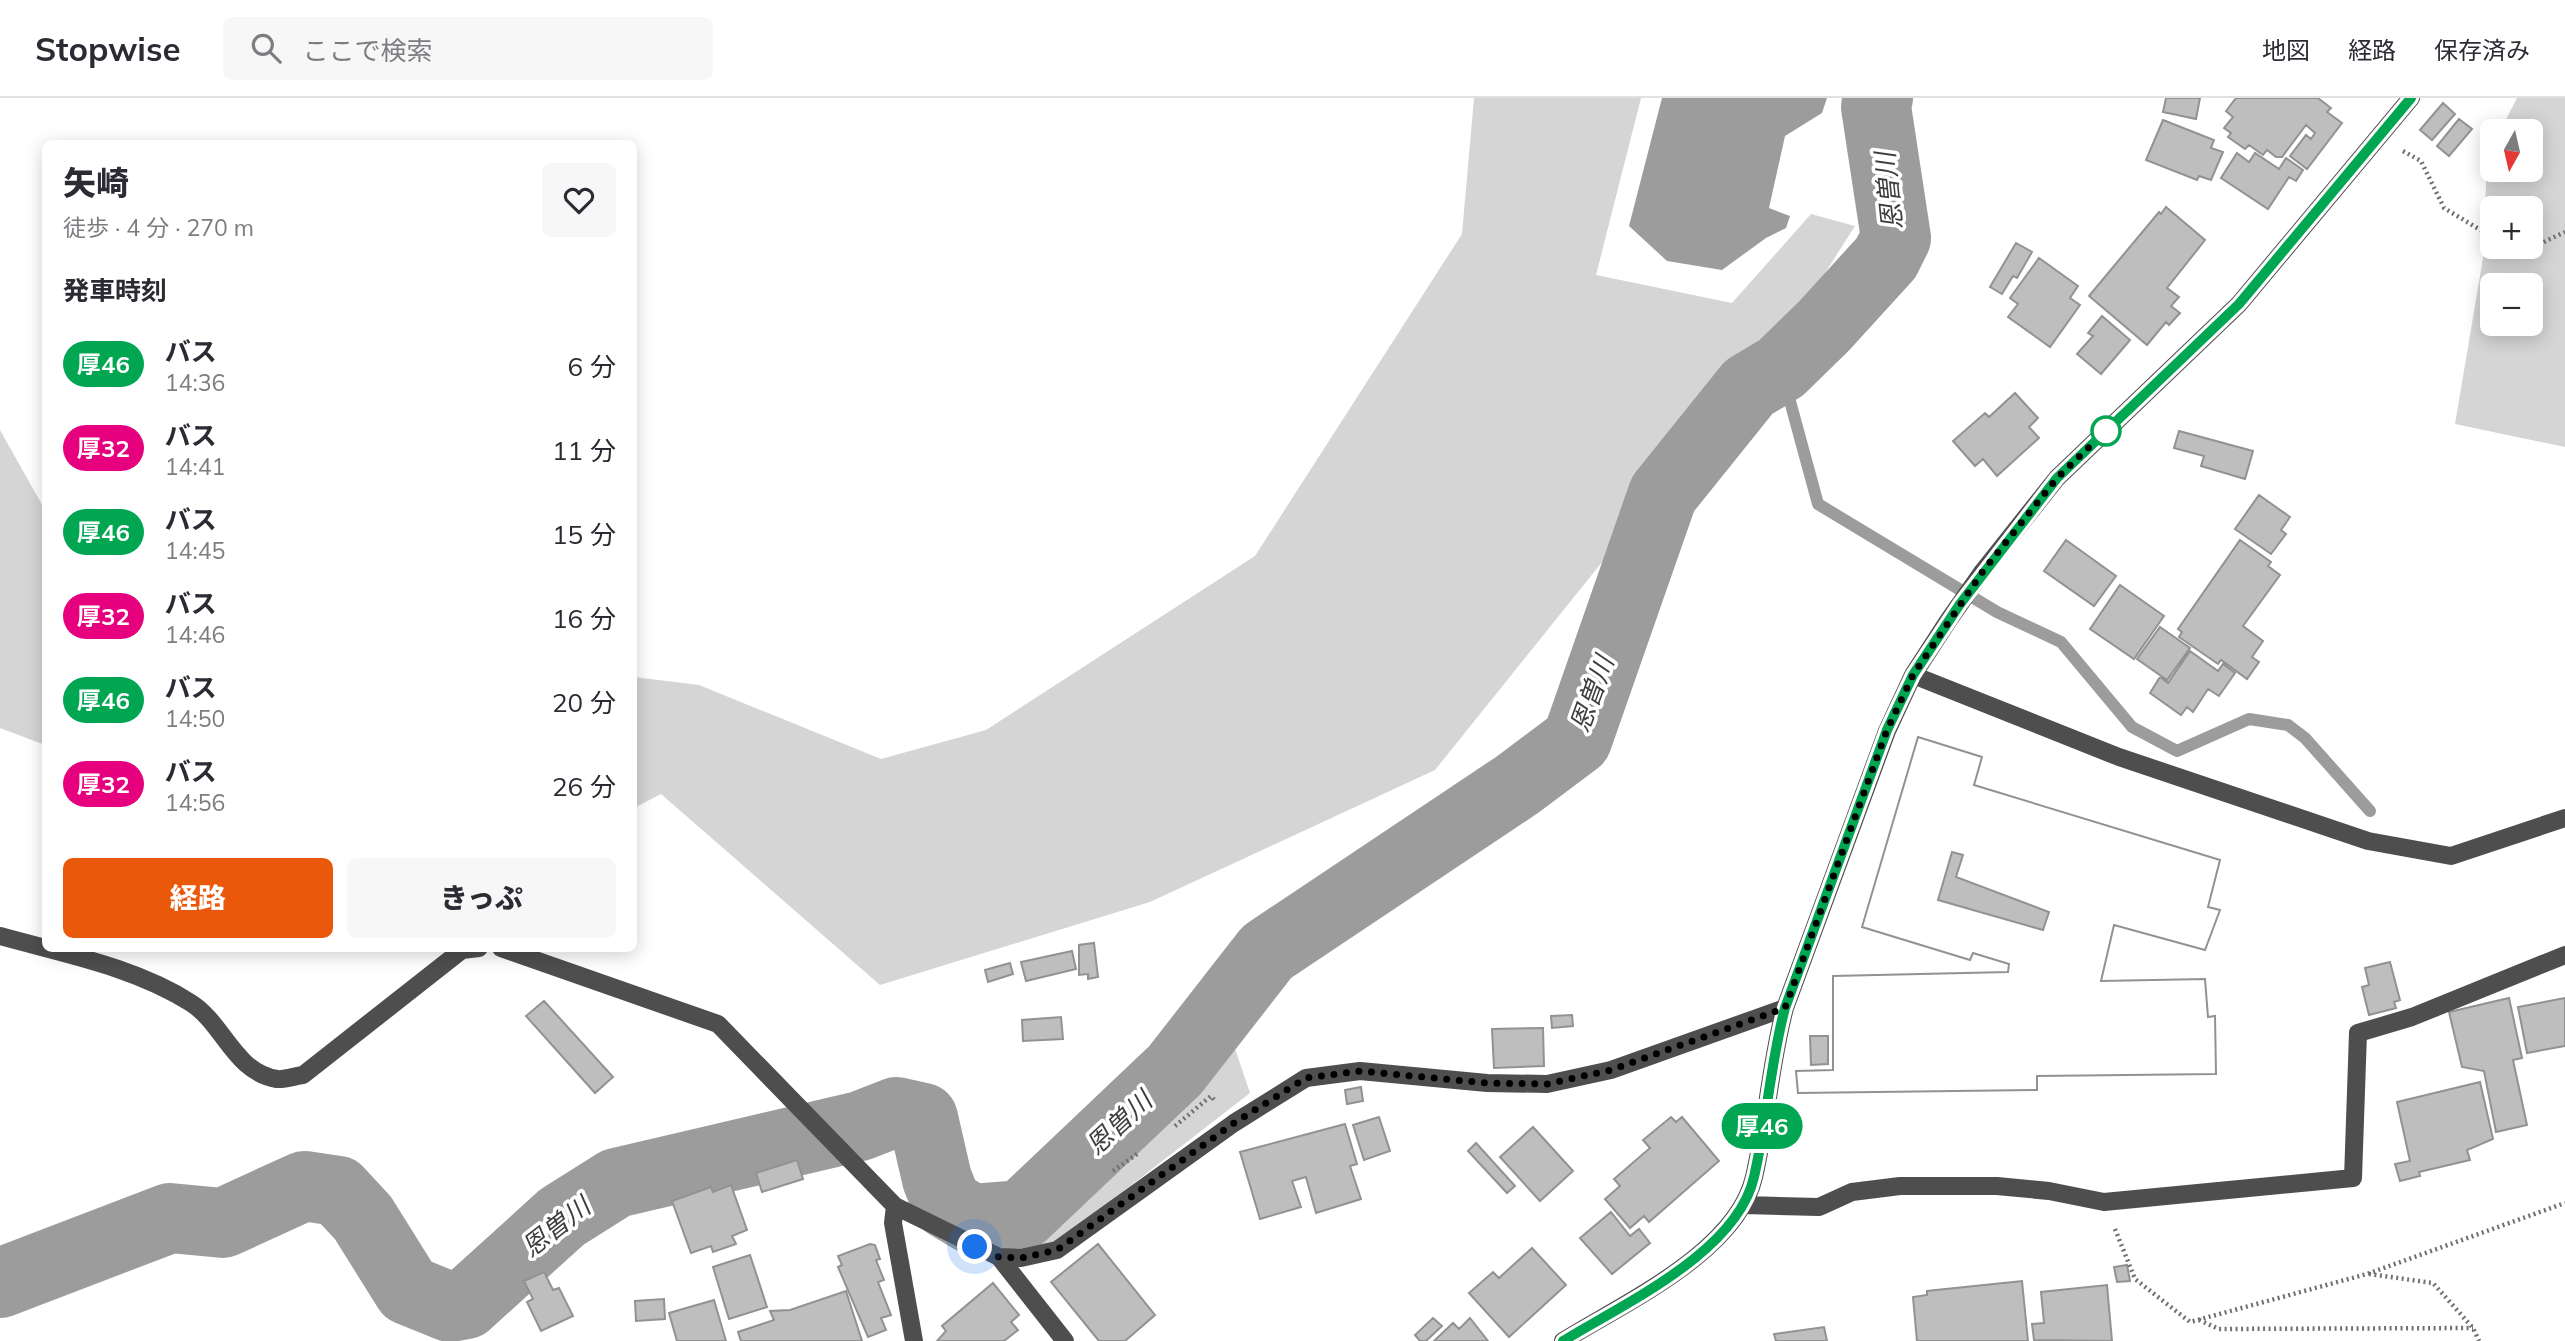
<!DOCTYPE html>
<html lang="ja">
<head>
<meta charset="utf-8">
<style>
  :root { --surface:#fff; --page:#f7f7f7; --text:#2b2b33; --muted:#7c7c81; --line:#e1e1e2; --accent:#ea580c }
  body { margin:0; font-family:Mulish,"Noto Sans JP",sans-serif; background:var(--page); color:var(--text); height:100vh; display:flex; flex-direction:column; font-size:26px; white-space:nowrap }
  * { box-sizing:border-box; margin:0 }
  p { font-size:23px; color:var(--muted) }
  .icon { flex:none; width:38px; height:38px; fill:none; stroke:currentColor; stroke-width:2; stroke-linecap:round; stroke-linejoin:round }
  .map { position:relative; flex:1; overflow:hidden }
  .sheet { position:absolute; left:42px; top:42px; width:595px; height:812px; display:flex; flex-direction:column; background:var(--surface); border-radius:10px; box-shadow:0 4px 18px #0003 }
  .sheet>* { flex:none }
  .badge { padding:0 14px; border-radius:23px; font-size:24px; line-height:46px }
  .needle { width:46px; rotate:188deg }
  .fabs { position:absolute; left:2480px; top:21px; display:grid; gap:14px }
  .fabs a { display:grid; place-items:center; width:63px; height:63px; border-radius:10px; background:var(--surface); box-shadow:0 4px 18px #0003; font-size:35px }
  .you { position:absolute; width:35px; height:35px; margin:-18px; border:5px solid #fff; border-radius:50%; background:#1a73e8; box-shadow:0 0 0 10px #1a73e833 }
  .map>.badge { position:absolute; translate:-50% -50%; box-shadow:0 0 0 4px #fff }
  h2 { padding:0 21px; font-size:26px; line-height:63px }
  .round { display:grid; place-items:center; flex:none; width:74px; height:74px; border-radius:10px; background:var(--page) }
  .headline { display:flex; align-items:center; justify-content:space-between; height:119px; padding:0 21px }
  h1 { font-size:33px; font-weight:800; line-height:52px }
  .button { display:flex; gap:14px; margin-top:auto; padding:14px 21px }
  .button a { flex:1; height:80px; border-radius:10px; background:var(--accent); color:#fff; font-size:28px; font-weight:800; line-height:80px; text-align:center }
  .button a+a { background:var(--page); color:var(--text) }
  ul { padding:0; list-style:none }
  li { display:flex; align-items:center; gap:21px; height:84px; padding:0 21px }
  li div { flex:1 }
  li b { display:block; font-size:26px }
  li em { font-style:normal }
  li .badge { min-width:77px; font-weight:700; text-align:center }
  header { display:flex; align-items:center; gap:42px; box-sizing:border-box; height:98px; padding:0 35px; background:var(--surface); border-bottom:2px solid var(--line) }
  header strong { font-size:33px }
  nav { display:flex; gap:38px; margin-inline-start:auto; font-size:24px }
  .search { width:490px; height:63px; background:var(--page); display:flex; align-items:center; gap:18px; box-sizing:border-box; padding:0 24px; border-radius:10px; color:var(--muted); font-size:26px }
  .map>svg:first-child { display:block }
</style>
</head>
<body>
<header>
<strong>Stopwise</strong>
<div class="search"><svg class="icon" aria-label="search" viewBox="0 0 24 24"><circle cx="10" cy="10" r="6"/><path d="M15 15l6 6"/></svg>ここで検索</div>
<nav><a>地図</a><a>経路</a><a>保存済み</a></nav>
</header>
<div class="map">
<svg width="2565" height="1243" viewBox="0 0 2565 1243">
  <rect width="100%" height="100%" fill="#fff"/>
  <path fill="#d5d5d5" fill-rule="evenodd" d="M1474,0h167l-45,177 136,28 79,-89 44,12 -65,102 -355,442 -285,132 -270,83 -219,-191 -27,14v-131l65,8 182,74 105,-29 269,-174 207,-322z
    M2517,0h48v349l-110,-23 28,-166 4,-99 5,-11v22h38v-39h-30zM2530,110v39h-38v-39zM2492,187h38v39h-38z
    M0,332l45,80v235l-45,-17z
    M1227,927l23,68 -192,149 -45,9 -16,-8 37,-22 128,-120 14,-3z"/>
  <path fill="#9c9c9c" d="M1662,0h165l-5,15 -37,23 -16,72 21,8 -4,12 -20,10 -44,32 -55,-9 -38,-35z"/>
  <g fill="none" stroke-linecap="round" stroke-linejoin="round">
    <path stroke="#9c9c9c" stroke-width="12" d="M1781,270l37,136 179,108 64,30 71,85 45,24 72,-32 39,6 17,13 65,73"/>
    <path stroke="#9c9c9c" stroke-width="70" d="M0,1185l170,-65 53,5 81,-37 34,5 25,27 45,72 42,17 16,-3 96,-87 54,-34 244,-57 36,-14 27,6 14,61 10,25 25,15 50,-4 153,-145 92,-118 250,-167 60,-45 86,-246 86,-107 32,-19 43,-42 62,-68 10,-20 -20,-131 2,-9"/>
  </g>
  <path fill="#bebebe" stroke="#929292" stroke-width="2" fill-rule="evenodd" d="M2166,0h34l-4,21 -33,-7z
    M2236,0h82l13,10 -4,4 15,11 -35,46 -17,-13 16,-21 5,4 4,-6 -9,-8 -24,32h-6l-9,-7 -4,5 -14,-10 -4,4 -17,-12 3,-4 -7,-5 9,-11 -7,-6z
    M2443,5l12,11 -23,26 -12,-10z
    M2459,21l13,10 -23,27 -12,-10z
    M2163,22l51,20 -3,8 12,4 -12,28 -12,-4 -2,4 -51,-20z
    M2237,55l12,9 6,-9 24,16 7,-11 17,12 -7,11 -7,-4 -21,32 -47,-31z
    M2166,109l39,33 -38,48 12,9 -8,9 9,7 -11,12 -3,-3 -19,23 -58,-49 70,-84 2,2z
    M2016,145l16,9 -15,26 -4,-2 -11,18 -12,-7z
    M2039,160l39,28 -8,12 10,7 -30,42 -42,-30 10,-13 -8,-6z
    M2102,218l28,24 -29,34 -24,-20 16,-18 -5,-3z
    M2015,295l23,25 -9,9 10,11 -42,38 -14,-17 -8,7 -22,-25 32,-28 4,4z
    M2179,333l74,20 -8,28 -44,-13 3,-10 -30,-8z
    M2259,397l31,22 -9,13 5,4 -15,20 -36,-25z
    M2066,442l50,36 -22,30 -50,-35z
    M2240,442l31,22 -3,4 12,9 -37,51 20,15 -11,16 7,5 -12,17 -26,-19 -3,4 -39,-27 3,-5 -4,-3z
    M2120,487l44,31 -30,43 -44,-30z
    M2160,529l30,21 -23,32 -30,-21z
    M2190,553l28,20 5,-7 12,9 -16,23 -11,-7 -15,23 -6,-5 -6,8 -31,-22 10,-16 8,6z
    M1918,639l64,20 -8,28 246,75 -12,47 12,3 -15,40 -91,-25 -13,56 104,-2 3,38 7,-1 1,58 -179,2v14l-239,3 -2,-22 37,-1v-94l175,-4 1,-8 -36,-11 -3,7 -108,-33zM1952,754l11,3 -7,22 93,35 -6,18 -105,-30z
    M1918,639l64,20 -8,28 246,75 -12,47 12,3 -15,40 -91,-25 -13,56 104,-2 3,38 7,-1 1,58 -179,2v14l-239,3 -2,-22 37,-1v-94l175,-4 1,-8 -36,-11 -3,7 -108,-33z
    M1094,845l4,34 -10,2v-5l-9,1v-30z
    M1072,853l4,18 -50,12 -5,-19z
    M2390,864l10,38 -6,2 2,6 -27,7 -7,-28 7,-2 -4,-17z
    M1010,865l3,11 -25,8 -3,-12z
    M2509,900l13,60 -9,2 14,65 -31,7 -12,-61 -22,-4 -13,-55z
    M2565,900v48l-38,7 -9,-46z
    M544,903l69,76 -18,16 -69,-77z
    M1572,917l1,11 -21,2 -1,-12z
    M1061,919l2,22 -40,2 -1,-21z
    M1543,930l1,38 -50,2 -2,-39z
    M1810,938h18v28l-17,1z
    M2480,984l13,57 -26,11 3,10 -51,12 1,4 -20,5 -5,-17 15,-3 -13,-59z
    M1361,989l2,14 -16,3 -2,-14z
    M1379,1019l11,34 -26,9 -11,-35z
    M1671,1019l5,5 6,-5 37,44 -70,61 -5,-6 -14,12 -25,-29 15,-13 -6,-7 36,-31 -7,-8z
    M1345,1026l12,40 -7,2 11,33 -45,14 -10,-36 -14,4 9,26 -41,12 -20,-67z
    M1533,1029l40,44 -33,30 -40,-44z
    M1476,1045l39,43 -8,7 -39,-42z
    M797,1062l6,19 -41,13 -6,-19z
    M731,1087l16,45 -15,6 4,8 -23,8 -2,-6 -20,7 -19,-52 39,-14 2,5z
    M1611,1114l19,24 9,-7 11,14 -38,31 -32,-36z
    M870,1146l5,1 5,14 -4,1 8,20 -6,2 13,33 -10,3 5,12 -18,7 -30,-70 4,-2 -4,-9z
    M1098,1146l57,71 -30,26h-26l-48,-59z
    M1532,1150l34,37 -57,52 -40,-44 24,-21 6,6z
    M750,1157l17,52 -38,12 -16,-52z
    M2127,1167l3,16 -13,1 -3,-15z
    M544,1174l9,18 6,-2 14,28 -32,15 -14,-29 6,-3 -9,-18z
    M2022,1183l6,60h-111l-4,-44 14,-2v-4z
    M993,1185l26,32 -8,7 7,8 -14,11h-67l9,-10 -4,-5z
    M2107,1187l5,56 -78,-1 -2,-16 12,-1 -3,-31z
    M846,1193l16,50h-121l-3,-9 36,-12 -4,-9 20,-1z
    M664,1201l1,20 -29,2 -1,-20z
    M714,1202l12,41h-49l-8,-28z
    M1433,1220l9,8 -16,15h-6l-5,-6z
    M1470,1220l18,23h-54l19,-18 6,6z
    M1824,1229l3,14h-51l-2,-7z"/>
  <g fill="none" stroke-linecap="round" stroke-linejoin="round">
    <path stroke="#707070" stroke-width="4.5" stroke-dasharray="2 3.5" stroke-linecap="butt" d="M2403,53l18,10 23,47 48,29
      M2518,149l11,2 36,-17
      M1175,1028l36,-30 4,5
      M1113,1073l24,-17
      M2115,1131l20,50 55,43 177,-48 198,-71
      M2369,1176l64,9 40,45 6,13
      M2199,1222l20,9 254,-1"/>
    <path stroke="#4e4e4e" stroke-width="18" d="M1913,577l206,82 249,84 83,15 114,-38
      M0,838c64,18 135,31 191,67 33,21 43,69 86,76 7,1 18,-3 26,-4l159,-125 17,-2
      M501,850l217,76 177,182 104,51 22,1 36,-8 177,-127 72,-45 54,-7 127,12 60,1 64,-14 174,-62
      M1745,1107l74,2 33,-15 48,-6h97l52,5 55,11 249,-24 5,-145 54,-16 153,-62
      M895,1108l-2,17 21,118
      M999,1159l66,84
      M1563,1243c61,-38 174,-89 191,-164 13,-56 16,-113 31,-169l102,-277 26,-56 35,-54 35,-50 74,-93 182,-174 172,-206"/>
  </g>
  <g fill="none" stroke-linecap="round" stroke-linejoin="round">
    <defs>
      <path id="line" d="M1563,1243c62,-38 174,-89 191,-164 13,-56 16,-113 31,-169l102,-278 26,-55 47,-71 97,-126 182,-174 172,-206"/>
    </defs>
    <use href="#line" stroke="#fff" stroke-width="16"/>
    <use href="#line" stroke="#00a651" stroke-width="10"/>
    <path stroke="#000" stroke-width="7" stroke-dasharray="0 12.6" d="M975,1149l24,10 22,1 36,-8 177,-127 72,-45 54,-7 127,12 60,1 64,-14 174,-62 102,-278 26,-55 70,-104 74,-93 49,-47"/>
  </g>
  <circle fill="#fff" stroke="#00a651" stroke-width="3.5" cx="2106" cy="333" r="14"/>
  <g text-anchor="middle" stroke-width="7" stroke-linejoin="round" paint-order="stroke">
    <g font-size="26" font-style="italic" fill="#3d3d3d" stroke="#fff">
      <text transform="translate(1889 93) rotate(-96)" y="9">恩曽川</text>
      <text transform="translate(1592 596) rotate(-70)" y="9">恩曽川</text>
      <text transform="translate(1119 1025) rotate(-43)" y="9">恩曽川</text>
      <text transform="translate(556 1129) rotate(-38)" y="9">恩曽川</text>
    </g>
  </g>
</svg>
<div class="fabs">
<a><svg class="needle" viewBox="-14 -14 28 28"><path d="M0-13l5 13h-10z" fill="#e53935"/><path d="M0 13l5-13h-10z" fill="#7c7c81"/></svg></a>
<a>+</a>
<a>−</a>
</div>
<div class="you" style="left:975px;top:1149px"></div>
<b class="badge" style="left:1762px;top:1028px;background:#00a651;color:#fff">厚46</b>
<section class="sheet">
<div class="headline"><div><h1>矢崎</h1><p>徒歩 · 4 分 · 270 m</p></div><a class="round"><svg class="icon" aria-label="heart" viewBox="0 0 24 24"><path d="M12 20l-8-8c-3-5 5-10 8-4 3-6 11-1 8 4z"/></svg></a></div>
<h2>発車時刻</h2>
<ul>
<li><span class="badge" style="background:#00a651;color:#fff">厚46</span><div><b>バス</b><p>14:36</p></div><em>6 分</em></li>
<li><span class="badge" style="background:#e6007e;color:#fff">厚32</span><div><b>バス</b><p>14:41</p></div><em>11 分</em></li>
<li><span class="badge" style="background:#00a651;color:#fff">厚46</span><div><b>バス</b><p>14:45</p></div><em>15 分</em></li>
<li><span class="badge" style="background:#e6007e;color:#fff">厚32</span><div><b>バス</b><p>14:46</p></div><em>16 分</em></li>
<li><span class="badge" style="background:#00a651;color:#fff">厚46</span><div><b>バス</b><p>14:50</p></div><em>20 分</em></li>
<li><span class="badge" style="background:#e6007e;color:#fff">厚32</span><div><b>バス</b><p>14:56</p></div><em>26 分</em></li>
</ul>
<div class="button"><a>経路</a><a>きっぷ</a></div>
</section>
</div>
</body>
</html>
